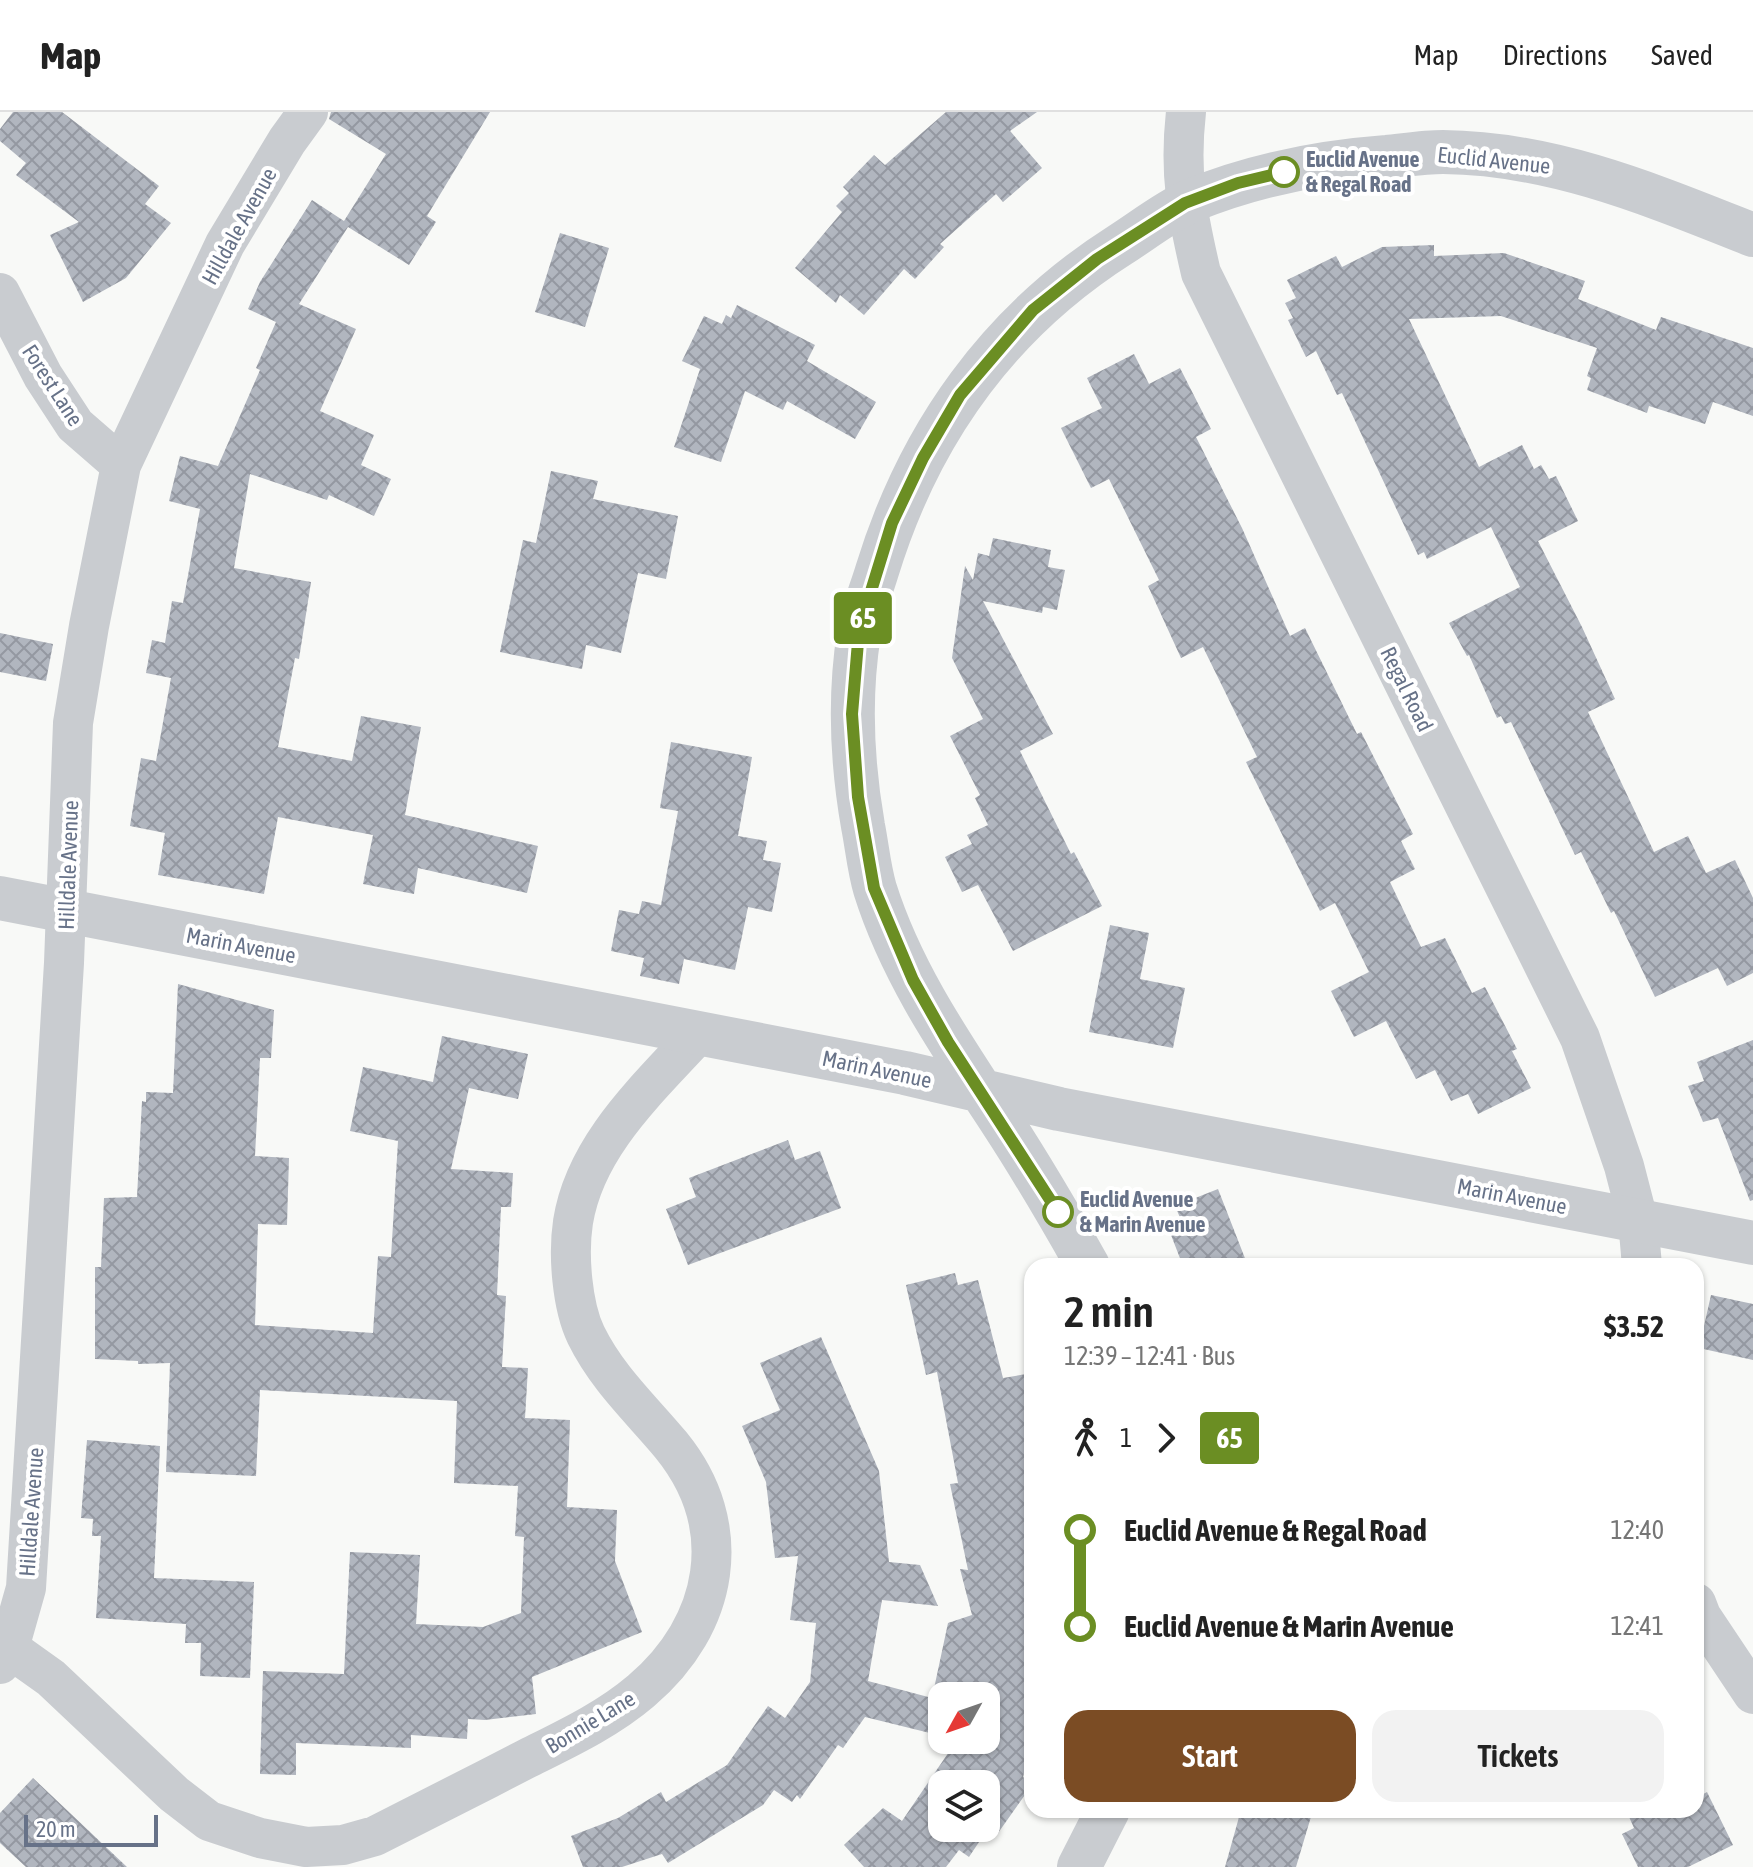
<!DOCTYPE html>
<html lang="en">
<head>
<meta charset="utf-8">
<style>
  :root { --surface:#fff; --page:#f2f2f2; --text:#222; --muted:#767676; --line:#e0e0e0; --accent:#7b4c24 }
  body { margin:0; font-family:"Asap Condensed",sans-serif; background:var(--page); color:var(--text); height:100vh; display:flex; flex-direction:column; font-size:30px; white-space:nowrap }
  * { box-sizing:border-box; margin:0 }
  p { font-size:26px; color:var(--muted) }
  .icon { flex:none; width:44px; height:44px; fill:none; stroke:currentColor; stroke-width:2; stroke-linecap:round; stroke-linejoin:round }
  .map { position:relative; flex:1; overflow:hidden }
  .details { position:absolute; left:1024px; top:1146px; width:680px; height:560px; display:flex; flex-direction:column; background:var(--surface); border-radius:24px; box-shadow:0 2px 6px #0004 }
  .details>* { flex:none }
  .badge { padding:0 16px; border-radius:6px; font-size:28px; line-height:52px }
  .needle { width:52px; rotate:230deg }
  .fabs { position:absolute; left:928px; top:1570px; display:grid; gap:16px }
  .fabs a { display:grid; place-items:center; width:72px; height:72px; border-radius:16px; background:var(--surface); box-shadow:0 2px 6px #0004; font-size:40px }
  .scale { position:absolute; left:24px; bottom:20px; width:134px; box-sizing:border-box; padding-left:8px; border:4px solid #677288; border-top:0; font-size:22px; line-height:28px; white-space:nowrap; color:#677288; -webkit-text-stroke:6px #fff; paint-order:stroke }
  .map>.badge { position:absolute; translate:-50% -50%; box-shadow:0 0 0 4px #fff }
  .legs { display:flex; align-items:center; gap:12px; height:88px; padding:0 40px; font-size:26px }
  .legs p { margin-inline-start:auto }
  .summary { display:flex; align-items:center; justify-content:space-between; height:136px; padding:0 40px }
  h1 { font-size:44px; font-weight:600; line-height:60px }
  .button { display:flex; gap:16px; margin-top:auto; padding:16px 40px }
  .button a { flex:1; height:92px; border-radius:24px; background:var(--accent); color:#fff; font-size:32px; font-weight:600; line-height:92px; text-align:center }
  .button a+a { background:var(--page); color:var(--text) }
  ul { padding:0 40px; list-style:none }
  li { display:flex; align-items:center; gap:28px; height:96px; font-size:30px }
  li i { display:grid; place-items:center; width:12px; height:100%; margin:0 10px; background:currentColor }
  li i::after { content:''; width:20px; height:20px; margin:-10px; border:6px solid; border-radius:50%; background:var(--surface) }
  li p { margin-inline-start:auto }
  li:first-child i { background:linear-gradient(#0000 50%,currentColor 0) }
  li:last-child i { background:linear-gradient(currentColor 50%,#0000 0) }
  header { display:flex; align-items:center; gap:48px; box-sizing:border-box; height:112px; padding:0 40px; background:var(--surface); border-bottom:2px solid var(--line) }
  header strong { font-size:38px }
  nav { display:flex; gap:44px; margin-inline-start:auto; font-size:28px }
  .map>svg:first-child { display:block }
</style>
</head>
<body>
<header>
<strong>Map</strong>
<nav><a>Map</a><a>Directions</a><a>Saved</a></nav>
</header>
<div class="map">
<svg width="1753" height="1755" viewBox="0 0 1753 1755">
  <defs>
    <pattern id="building-cross-hatch" width="8" height="8" patternUnits="userSpaceOnUse" patternTransform="scale(2)"><rect width="8" height="8" fill="#b1b6bf"/><path d="M0 0l8 8M0 8l8-8" fill="none" stroke="#9498a1"/></pattern>
  </defs>
  <rect width="100%" height="100%" fill="#f8f9f7"/>
  <path fill="url(#building-cross-hatch)" fill-rule="evenodd" d="M13,0h49l97,74 -14,18 26,19 -45,55 -43,24 -33,-67 29,-13 -63,-47 10,-12 -26,-22v-12z
    M331,0h159l-63,104 9,6 -27,43 -61,-38 -49,77 57,25 -36,82 54,24 -13,30 30,14 -17,37 -45,-21 -2,5 -77,-26 -16,94 77,14 -12,77 -4,-1 -17,89 74,14 9,-45 60,11 -16,88 133,31 -11,47 -109,-25 -4,26 -51,-10 10,-49 -95,-18 -14,77 -106,-19 7,-42 -35,-7 11,-68 15,3 15,-83 -25,-5 6,-33 13,3 7,-42 11,2 17,-94 -31,-8 11,-45 38,10 42,-96 -4,-2 20,-46 -28,-13 12,-27 52,-82 32,21 42,-67 -57,-35z
    M946,0h91l-27,19 32,37 -39,34 -7,-8 -56,50 4,3 -29,32 -11,-10 -40,46 -24,-20 -4,8 -41,-35 47,-56 -6,-6 13,-13 -6,-6 31,-32 11,10z
    M560,121l49,15 -24,79 -50,-15z
    M1434,133v11l70,-3 81,28 -7,18 78,31 5,-13 92,31v68l-40,-14 -8,22 -56,-18 -2,7 -60,-23 4,-12 -4,-2 10,-28 -96,-32 -92,3 70,148 43,-22 12,24 7,-4 8,14 7,-3 22,45 -40,20 44,86 33,72 -27,13 66,140 34,-16 18,37 29,-13 18,38v75l-26,13 -9,-18 -63,29 -41,-86 -3,2 -30,-61 -6,3 -64,-133 -6,2 -4,-8 -4,2 -28,-63 -2,1 -18,-33 71,-36 -29,-60 -64,32 -3,-7 -6,3 -76,-162 -5,2 -21,-44 -10,6 -18,-37 5,-2 -8,-15 11,-5 -9,-18 49,-24 6,11 40,-20z
    M737,193l78,40 -8,16 69,41 -21,37 -68,-38 -4,9 -38,-19 -24,71 -47,-15 26,-78 -18,-8 22,-45 18,8 4,-9 5,3z
    M1134,242l15,30 31,-16 31,61 -15,8 46,91 48,108 15,-8 52,106 4,-2 52,102 -12,7 14,28 -25,13 31,65 24,-9 27,55 13,-6 32,62 -5,2 19,37 -53,26 -10,-20 -17,7 -16,-31 -19,9 -30,-58 -32,16 -23,-46 38,-19 -34,-69 -15,8 -74,-149 11,-5 -54,-110 -22,11 -33,-72 11,-6 -50,-101 -18,9 -30,-60 41,-20 -15,-30z
    M551,359l47,10 -5,18 85,17 -12,63 -28,-6 -17,80 -35,-8 -4,24 -82,-17 23,-112 13,3z
    M993,426l58,12 -3,17 17,3 -8,40 -14,-3 -1,6 -59,-12 70,133 -33,17 51,103 3,-2 28,54 -89,45 -35,-66 -16,7 -17,-35 27,-13 -5,-9 21,-10 -13,-27 5,-3 -30,-59 33,-17 -31,-61 13,-92 8,14 5,-27 11,3z
    M0,521l53,11 -7,37 -46,-9z
    M671,630l81,15 -14,79 29,5 -4,19 18,3 -9,49 -24,-5 -13,63 -51,-11 -5,25 -39,-8 4,-18 -33,-7 8,-41 20,4 3,-13 19,4 17,-94 -18,-3z
    M1110,813l39,8 -9,46 45,9 -12,60 -84,-16z
    M178,872l96,26 -3,48h-11l-5,98 34,2 -2,67 -29,-1 -3,101 118,8 5,-77 13,1 7,-116 -48,-10 13,-64 70,15 9,-46 86,18 -10,45 -49,-11 -18,81 62,4 -2,34h-10l-4,88 9,1 -4,71 26,1 -3,50 45,2 -3,87 50,3 -2,51 27,71 -110,45 4,37 -51,6 -17,-1 -1,20 -56,-4v13l-115,-5v32l-36,-1 3,-103 81,3 6,-122 70,3 -4,69 67,3 38,-14 3,-76 -9,-1 3,-50 -64,-3 3,-82 -197,-11 -4,86 -90,-4 4,-109 -32,1v-3l-43,-2v-92h6l3,-69 33,-1 5,-96 4,1v-10l27,1z
    M1753,928v160l-3,1 -32,-83 -15,4 -15,-36 16,-5 -7,-19z
    M788,1028l7,20 25,-9 21,57 -153,57 -22,-56 30,-12 -7,-19z
    M1218,1077l30,77h-65l-12,-31 14,-6 -10,-23z
    M955,1161l3,12 20,-5 25,98 29,-5v369l-9,35 9,8 -34,48 -9,-6 -20,30 -10,-7 -13,17h-82l-20,-22 39,-37 19,13 55,-81h29v-44h-44v40l-77,-19 -22,31 -5,-3 -38,54 -3,-4 -5,7 -18,-12 -11,15 -95,58 -6,-9 -40,13h-39l-12,-31 47,-18 43,-26 5,10 61,-37 41,-59 17,12 25,-36 6,-59 -26,-3 8,-64 -23,2 -9,-76 -24,-56 38,-16 -20,-47 61,-26 58,134 10,91 31,3 18,41 -56,-6 -14,81 64,17 16,-75 24,-8 -12,-46 8,1 -18,-86 8,-1 -21,-111 -11,3 -20,-90zM942,1672h44v44h-44z
    M1711,1183l42,9v56l-54,-12z
    M87,1328l73,6 -6,132 100,4 -4,96 -50,-2 1,-33h-16l1,-19 -90,-6 5,-82h-9l1,-17 -12,-1z
    M33,1666l94,89h-101l-26,-24v-30z
    M1707,1680l26,53 -45,22h-50l-16,-33 12,-6 -8,-18h70v-12z
    M1241,1698h72l-17,57h-71z"/>
  <g fill="none" stroke-linecap="round" stroke-linejoin="round">
    <path stroke="#c9ccd0" stroke-width="40" d="M1186,0c-7,62 1,101 15,161l379,765 44,128 14,54 4,46
      M0,181l43,83 32,49 46,40
      M1696,1491l5,13 52,78
      M9,1536l42,30 123,116 35,27 51,17 46,9 37,-2 32,-9c51,-26 101,-51 151,-77 40,-20 81,-39 115,-68 78,-66 96,-165 30,-246 -30,-36 -64,-67 -85,-110 -14,-29 -18,-80 -13,-113 12,-77 76,-134 126,-189
      M0,1552l9,-16 17,-60 38,-625 9,-240 16,-97 32,-161 104,-221 62,-103 21,-29"/>
    <path stroke="#c9ccd0" stroke-width="44" d="M0,786l905,175 154,36 694,134
      M1088,1154c-27,-48 -55,-96 -85,-142 -49,-75 -101,-149 -128,-235 -6,-20 -8,-43 -12,-63 -11,-63 -14,-130 -4,-193 3,-21 12,-42 18,-62 42,-137 122,-249 243,-326 22,-14 46,-33 70,-44 63,-26 130,-39 197,-44 19,-2 38,-5 56,-5 110,1 209,43 310,83
      M1079,1755l29,-57"/>
  </g>
  <g fill="none" stroke-linecap="round" stroke-linejoin="round">
    <defs>
      <path id="line-1" d="M1058,1100l-110,-170 -35,-62 -39,-92 -16,-91 -6,-83 7,-84 33,-107 31,-65 37,-63 73,-85 64,-51 88,-56 53,-20 46,-11"/>
    </defs>
    <use href="#line-1" stroke="#fff" stroke-width="18"/>
    <use href="#line-1" stroke="#6b8e23" stroke-width="12"/>
  </g>
  <g fill="#fff" stroke="#6b8e23" stroke-width="4">
    <circle cx="1284" cy="60" r="14"/>
    <circle cx="1058" cy="1100" r="14"/>
  </g>
  <g text-anchor="middle" stroke-width="8" stroke-linejoin="round" paint-order="stroke">
    <g font-size="22" font-weight="bold" fill="#677288" stroke="#fff" text-anchor="start">
      <text x="1306" y="55">Euclid Avenue<tspan x="1306" dy="25">&amp; Regal Road</tspan></text>
      <text x="1080" y="1095">Euclid Avenue<tspan x="1080" dy="25">&amp; Marin Avenue</tspan></text>
    </g>
    <g font-size="22" fill="#677288" stroke="#fff">
      <text transform="translate(1494 48) rotate(6)" y="8">Euclid Avenue</text>
      <text transform="translate(239 114) rotate(-61)" y="8">Hilldale Avenue</text>
      <text transform="translate(53 273) rotate(57)" y="8">Forest Lane</text>
      <text transform="translate(1407 577) rotate(64)" y="8">Regal Road</text>
      <text transform="translate(68 753) rotate(-88)" y="8">Hilldale Avenue</text>
      <text transform="translate(241 833) rotate(11)" y="8">Marin Avenue</text>
      <text transform="translate(877 957) rotate(12)" y="8">Marin Avenue</text>
      <text transform="translate(1512 1084) rotate(11)" y="8">Marin Avenue</text>
      <text transform="translate(31 1400) rotate(-86)" y="8">Hilldale Avenue</text>
      <text transform="translate(590 1610) rotate(-31)" y="8">Bonnie Lane</text>
    </g>
  </g>
</svg>
<div class="fabs">
<a><svg class="needle" viewBox="-14 -14 28 28"><path d="M0-13l5 13h-10z" fill="#e53935"/><path d="M0 13l5-13h-10z" fill="#767676"/></svg></a>
<a><svg class="icon" aria-label="layers" viewBox="0 0 24 24"><path d="M12 4l9 5-9 5-9-5zM3 14l9 5 9-5"/></svg></a>
</div>
<div class="scale">20 m</div>
<b class="badge" style="left:863px;top:506px;background:#6b8e23;color:#fff">65</b>
<section class="details">
<div class="summary"><div><h1>2 min</h1><p>12:39 – 12:41 · Bus</p></div><b>$3.52</b></div>
<div class="legs"><svg class="icon" aria-label="walk" viewBox="0 0 24 24"><circle cx="13" cy="4" r="2"/><path d="M13 8l-2 6 4 7M11 14l-3 7M7 12l3-4h3l4 4"/></svg>1<svg class="icon" aria-label="forward" viewBox="0 0 24 24"><path d="M9 5l7 7-7 7"/></svg><b class="badge" style="background:#6b8e23;color:#fff">65</b></div>
<ul>
<li><i style="color:#6b8e23"></i><b>Euclid Avenue &amp; Regal Road</b><p>12:40</p></li>
<li><i style="color:#6b8e23"></i><b>Euclid Avenue &amp; Marin Avenue</b><p>12:41</p></li>
</ul>
<div class="button"><a>Start</a><a>Tickets</a></div>
</section>
</div>
</body>
</html>
